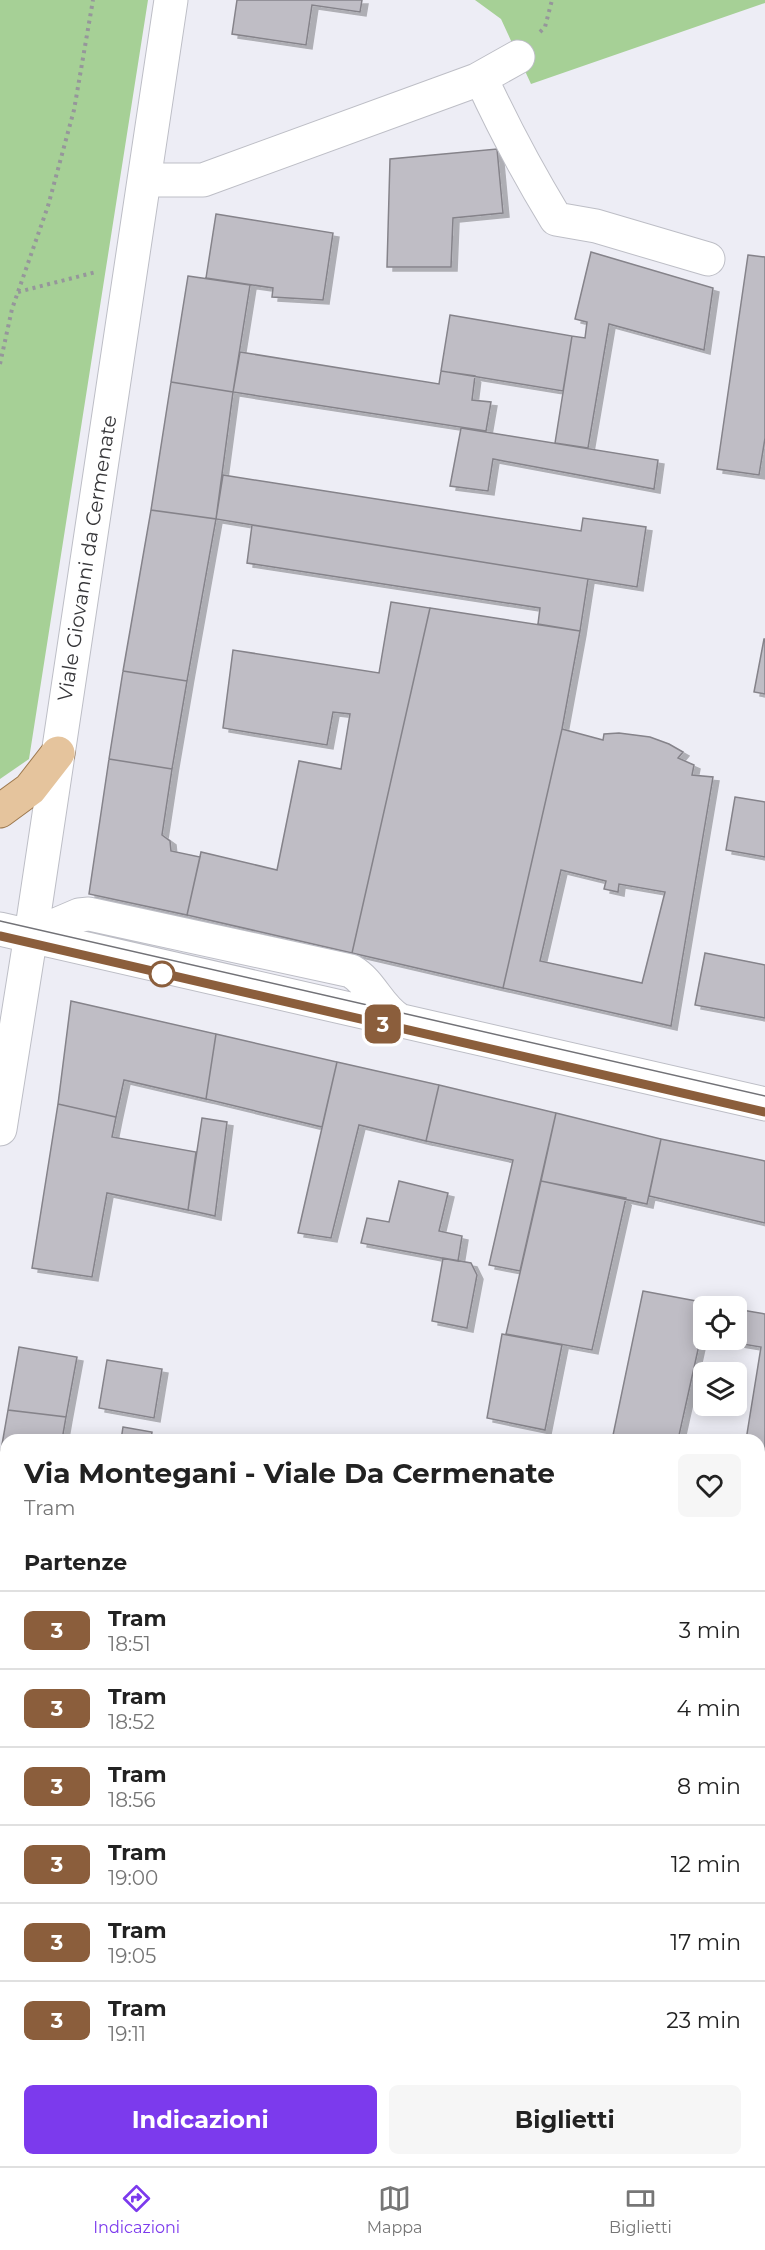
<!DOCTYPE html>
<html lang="it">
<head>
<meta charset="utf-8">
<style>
  :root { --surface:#fff; --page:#f6f6f6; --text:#222; --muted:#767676; --line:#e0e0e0; --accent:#7c3aed }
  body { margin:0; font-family:Montserrat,sans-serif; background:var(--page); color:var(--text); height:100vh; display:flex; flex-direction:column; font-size:22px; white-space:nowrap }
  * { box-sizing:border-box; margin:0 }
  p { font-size:20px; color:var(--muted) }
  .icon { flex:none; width:33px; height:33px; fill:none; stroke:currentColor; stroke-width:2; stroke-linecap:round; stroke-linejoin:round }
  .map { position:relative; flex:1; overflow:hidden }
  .sheet { position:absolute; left:0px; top:1434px; width:765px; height:732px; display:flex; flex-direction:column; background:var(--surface); border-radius:18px 18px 0 0; box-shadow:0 3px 15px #0003 }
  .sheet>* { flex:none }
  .badge { padding:0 12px; border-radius:9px; font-size:21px; line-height:39px }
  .tools { position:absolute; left:693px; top:1296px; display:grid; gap:12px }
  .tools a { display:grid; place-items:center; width:54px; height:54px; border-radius:9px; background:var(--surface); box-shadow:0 3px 15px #0003; font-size:30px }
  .map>.badge { position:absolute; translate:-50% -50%; box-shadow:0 0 0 3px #fff }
  h2 { padding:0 24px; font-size:22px; line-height:54px }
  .round { display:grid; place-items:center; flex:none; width:63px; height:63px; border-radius:9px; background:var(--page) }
  .overview { display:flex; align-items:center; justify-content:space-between; height:102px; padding:0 24px }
  h1 { font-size:28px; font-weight:700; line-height:45px }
  .button { display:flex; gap:12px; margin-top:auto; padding:12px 24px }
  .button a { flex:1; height:69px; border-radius:9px; background:var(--accent); color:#fff; font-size:24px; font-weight:700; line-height:69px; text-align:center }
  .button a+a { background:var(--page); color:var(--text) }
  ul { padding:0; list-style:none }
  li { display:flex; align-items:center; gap:18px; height:78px; padding:0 24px; border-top:2px solid var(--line) }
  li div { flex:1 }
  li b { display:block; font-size:22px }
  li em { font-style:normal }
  li .badge { min-width:66px; font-weight:700; text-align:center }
  .tabs { display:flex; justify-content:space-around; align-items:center; height:84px; border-top:2px solid var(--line); background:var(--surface); font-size:16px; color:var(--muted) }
  .tabs a { display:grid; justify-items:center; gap:3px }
  .tabs .selected { color:var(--accent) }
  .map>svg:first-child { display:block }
</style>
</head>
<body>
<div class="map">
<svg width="765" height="2166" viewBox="0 0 765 2166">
  <defs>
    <filter id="shadow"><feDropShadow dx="6" dy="4" stdDeviation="0" flood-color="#0004"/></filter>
  </defs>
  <rect width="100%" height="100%" fill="#ededf5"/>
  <path fill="#a6d096" d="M0,0h148l-119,759 -29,20z
    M475,0h290v3l-234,81 -30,-65z"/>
  <path fill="#bfbdc5" stroke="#85838a" stroke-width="1.5" fill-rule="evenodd" filter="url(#shadow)" d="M237,0h125l-2,12 -48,-7 -6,40 -74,-11z
    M497,149l6,64 -50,5 -2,49h-64l3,-108z
    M216,214l117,19 -10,67 -51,-3 1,-9 -67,-10z
    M591,252l122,36 -9,62 -95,-26 -21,124 -33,-5 17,-107 13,2 2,-16 -12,-3z
    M748,255l17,2v181l-6,37 -42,-6z
    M188,276l62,9 -17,107 -62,-10z
    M450,315l122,21 -9,55 -122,-20z
    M240,352l199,32 2,-13 34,5 -3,24 19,2 -5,29 -253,-39z
    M171,382l62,10 -17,127 -65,-9z
    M461,428l197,32 -4,29 -161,-30 -5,32 -38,-5z
    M223,475l358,56 2,-13 63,9 -9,60 -421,-68z
    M151,510l65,9 -29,162 -64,-10z
    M252,525l336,54 -8,52 -42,-7 2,-16 -293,-45z
    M391,602l39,6 -78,345 -165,-38 14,-63 76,18 22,-109 42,8 9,-55 -17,-2 -6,33 -104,-17 10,-78 146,23z
    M430,608l150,23 -18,98 -59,259 -151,-35z
    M764,639h1v55l-11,-2z
    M123,671l64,10 -15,88 -63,-10z
    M562,729l41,11 1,-6 15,-1 31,4 19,7 14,8 -5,6 16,7 -2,10 21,2 -42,249 -168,-38zM561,870l45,11 -2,8 14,3 1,-8 46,8 -23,91 -102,-22z
    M109,759l63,10 -10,66 8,6 1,10 29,6 -13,58 -98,-21z
    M735,797l30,5v55l-39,-7z
    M705,953l60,12v53l-70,-13z
    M71,1001l145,33 -10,65 -82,-19 -8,37 -58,-13z
    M216,1034l121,28 -15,65 -116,-28z
    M337,1062l102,23 -13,56 -67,-16 -28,113 -33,-5z
    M439,1085l117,28 -36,158 -31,-6 24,-105 -87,-19z
    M58,1104l58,13 -4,20 84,15 -8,58 -81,-17 -15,84 -60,-9z
    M556,1113l105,26 -14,65 -106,-23z
    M202,1118l25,4 -12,94 -27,-6z
    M661,1139l104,22v62l-116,-27z
    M399,1181l49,12 -9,38 23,5 -4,25 -97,-18 6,-25 22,4z
    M541,1181l85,17 -34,152 -86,-16z
    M443,1258l28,5 6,12 -10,53 -35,-7z
    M643,1291l80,15h-19v31l-3,-1 -23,104h-66z
    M736,1309l29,5v157l-6,-1v-30h-13l15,-93 -42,-7h17z
    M502,1334l60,11 -17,85 -58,-12z
    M19,1347l58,10 -11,60 -58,-7z
    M107,1360l55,9 -8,49 -55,-10z
    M8,1410l58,7 -4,23h-56v61l-6,-1v-44z
    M123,1427l29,5 -1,8h-30z
    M0,1500l6,1v114l-6,-1z
    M0,1680l6,1v150l-6,36z
    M0,1871l6,1v34l-6,-1z
    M0,2014l6,1v33l-6,-1z
    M765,2121v31h-6z
    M32,2160h73l-1,6z
    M105,2160h33v6h-34z
    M181,2160h103l-1,6h-102z
    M284,2160h36l32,6h-69z
    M320,2160h60l-1,6h-27z
    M403,2160h75l-1,6h-75z
    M602,2160h75l-1,6h-76z"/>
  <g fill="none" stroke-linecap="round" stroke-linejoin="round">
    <defs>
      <path id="minor" d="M481,78c22,48 47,95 75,141l40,7 112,33
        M144,180h59l274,-100 41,-23
        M0,929l765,175
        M30,936l49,-21 10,-1 262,57c21,12 27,36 48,49
        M0,1129l32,-201 139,-928
        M0,1643l6,1
        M759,1795l6,1
        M759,1921l6,-31
        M712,2166l1,-6"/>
      <path id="major" d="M0,811l30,-22 28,-36"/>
    </defs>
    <use href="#minor" stroke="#bdbec6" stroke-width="35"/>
    <use href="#major" stroke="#9d794f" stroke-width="35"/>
    <path stroke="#96969b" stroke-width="4" stroke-dasharray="3 4.5" stroke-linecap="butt" d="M540,32l5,-5 7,-27
      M18,292l78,-20
      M0,364l12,-55 36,-103 26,-96 19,-110"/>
    <use href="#minor" stroke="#fff" stroke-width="33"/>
    <use href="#major" stroke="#e5c49d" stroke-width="33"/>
    <path stroke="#727277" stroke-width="1.5" d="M0,921l765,175
      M0,936l765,176"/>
  </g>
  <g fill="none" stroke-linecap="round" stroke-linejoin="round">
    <defs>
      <path id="line" d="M0,936l765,176"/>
    </defs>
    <use href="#line" stroke="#fff" stroke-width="14"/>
    <use href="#line" stroke="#8b5e3c" stroke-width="9"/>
  </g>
  <circle fill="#fff" stroke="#8b5e3c" stroke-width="3" cx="162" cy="974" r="12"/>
  <g text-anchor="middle" stroke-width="6" stroke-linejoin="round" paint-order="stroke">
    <g font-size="20" fill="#37373a" stroke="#fff">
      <text transform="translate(87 558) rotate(-81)" y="7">Viale Giovanni da Cermenate</text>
    </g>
  </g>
</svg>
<div class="tools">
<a><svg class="icon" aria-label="locate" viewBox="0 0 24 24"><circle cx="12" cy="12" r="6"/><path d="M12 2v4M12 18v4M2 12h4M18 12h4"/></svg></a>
<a><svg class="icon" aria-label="layers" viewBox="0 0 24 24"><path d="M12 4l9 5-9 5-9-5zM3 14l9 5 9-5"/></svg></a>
</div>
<b class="badge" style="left:383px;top:1024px;background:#8b5e3c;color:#fff">3</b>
<section class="sheet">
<div class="overview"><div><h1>Via Montegani - Viale Da Cermenate</h1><p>Tram</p></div><a class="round"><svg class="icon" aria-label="heart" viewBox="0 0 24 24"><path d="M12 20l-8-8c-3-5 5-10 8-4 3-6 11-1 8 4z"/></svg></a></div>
<h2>Partenze</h2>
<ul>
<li><span class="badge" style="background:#8b5e3c;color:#fff">3</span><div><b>Tram</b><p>18:51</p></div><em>3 min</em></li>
<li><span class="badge" style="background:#8b5e3c;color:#fff">3</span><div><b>Tram</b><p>18:52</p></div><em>4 min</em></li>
<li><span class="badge" style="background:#8b5e3c;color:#fff">3</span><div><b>Tram</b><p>18:56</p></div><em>8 min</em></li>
<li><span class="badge" style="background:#8b5e3c;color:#fff">3</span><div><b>Tram</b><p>19:00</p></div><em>12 min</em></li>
<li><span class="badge" style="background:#8b5e3c;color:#fff">3</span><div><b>Tram</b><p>19:05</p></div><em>17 min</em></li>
<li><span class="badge" style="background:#8b5e3c;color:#fff">3</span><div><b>Tram</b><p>19:11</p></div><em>23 min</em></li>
</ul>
<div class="button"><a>Indicazioni</a><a>Biglietti</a></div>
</section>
</div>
<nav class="tabs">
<a class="selected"><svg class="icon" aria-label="directions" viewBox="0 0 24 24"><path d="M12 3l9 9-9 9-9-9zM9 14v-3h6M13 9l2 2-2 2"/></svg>Indicazioni</a>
<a><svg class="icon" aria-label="map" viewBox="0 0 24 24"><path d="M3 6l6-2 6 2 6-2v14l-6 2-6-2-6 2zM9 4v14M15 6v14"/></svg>Mappa</a>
<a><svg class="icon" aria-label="tickets" viewBox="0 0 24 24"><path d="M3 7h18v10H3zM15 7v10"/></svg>Biglietti</a>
</nav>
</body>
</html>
